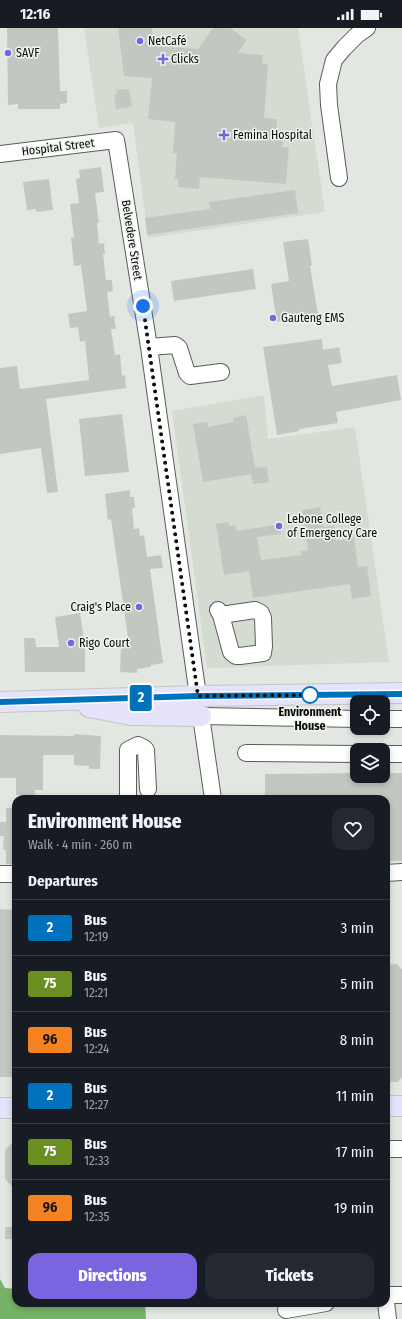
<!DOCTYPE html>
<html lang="en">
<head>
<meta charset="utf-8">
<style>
  :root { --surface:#171b24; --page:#242831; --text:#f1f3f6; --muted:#9ea1a6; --line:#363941; --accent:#7b64df }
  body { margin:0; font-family:"Fira Sans Condensed",sans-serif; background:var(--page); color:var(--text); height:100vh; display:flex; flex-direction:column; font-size:15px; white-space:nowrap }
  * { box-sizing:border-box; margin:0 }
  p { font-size:13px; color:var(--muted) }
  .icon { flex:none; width:22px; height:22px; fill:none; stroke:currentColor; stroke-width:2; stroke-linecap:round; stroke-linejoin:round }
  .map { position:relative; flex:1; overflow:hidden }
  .side { position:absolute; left:12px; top:767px; width:378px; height:512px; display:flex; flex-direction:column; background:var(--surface); border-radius:12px; box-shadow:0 2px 6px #0003 }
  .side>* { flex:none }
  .badge { padding:0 8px; border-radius:3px; font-size:14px; line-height:26px }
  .fabs { position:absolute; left:350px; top:667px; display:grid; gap:8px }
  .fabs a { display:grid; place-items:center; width:40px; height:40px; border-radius:8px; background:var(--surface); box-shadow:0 2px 6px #0003; font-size:20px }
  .you { position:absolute; width:20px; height:20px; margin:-10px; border:3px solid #fff; border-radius:50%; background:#1a73e8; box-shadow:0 0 0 6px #1a73e833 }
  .map>.badge { position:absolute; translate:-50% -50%; box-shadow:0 0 0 2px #fff }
  h2 { padding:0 16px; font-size:15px; line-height:36px }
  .round { display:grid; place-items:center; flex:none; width:42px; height:42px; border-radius:12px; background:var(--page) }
  .headline { display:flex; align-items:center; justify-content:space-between; height:68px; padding:0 16px }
  h1 { font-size:19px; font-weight:800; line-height:30px }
  .button { display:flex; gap:8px; margin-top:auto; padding:8px 16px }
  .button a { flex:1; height:46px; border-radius:12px; background:var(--accent); color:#fff; font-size:16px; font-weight:800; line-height:46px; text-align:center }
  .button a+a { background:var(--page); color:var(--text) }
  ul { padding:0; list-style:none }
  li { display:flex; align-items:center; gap:12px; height:56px; padding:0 16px; border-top:1px solid var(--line) }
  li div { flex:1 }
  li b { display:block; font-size:15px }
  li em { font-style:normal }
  li .badge { min-width:44px; font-weight:700; text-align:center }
  .status { display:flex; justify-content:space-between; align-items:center; height:28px; padding:0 20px; background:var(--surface); direction:ltr }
  .status svg { height:11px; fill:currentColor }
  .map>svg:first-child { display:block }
</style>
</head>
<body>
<div class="status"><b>12:16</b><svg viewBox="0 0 49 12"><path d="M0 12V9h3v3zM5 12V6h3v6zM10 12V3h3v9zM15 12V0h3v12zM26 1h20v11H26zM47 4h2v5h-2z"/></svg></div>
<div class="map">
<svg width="402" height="1291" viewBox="0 0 402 1291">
  <rect width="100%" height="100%" fill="#e3e7e2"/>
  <path fill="#d4dcd1" d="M84,0h214l27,184 -177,26 -15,-115 -34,5z
    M264,367l4,44 87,-12 34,235 -182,6 -35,-257z"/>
  <path fill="#77b366" d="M0,1251l5,9 11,1v14h129l1,16h-146z"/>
  <path fill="#c3c7c2" d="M7,0h51l2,63h7v12l-7,1v5h-42v-5l-10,1z
    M118,0h34l2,18 44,3 15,-21h17l17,12 -9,13 25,2 -1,8 6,1 -4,54 13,1 -1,20 7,1 -1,7h7l-3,37 -86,-7 -1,12 -21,-2v-8h-3l2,-25 -4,-1 2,-31 -27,-3 4,-41 -28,-2z
    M129,61l3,18 -16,2 -2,-14 3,-1 -1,-4z
    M101,139l3,25 -9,1 4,30h-2l2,21 5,-1 1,11h-2l3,26h6l1,11 -6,1 3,25 4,-1 2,13h-5l4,26 5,-1 2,22 3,-1 1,13 -80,11 12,93 -11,1 -6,-45 -41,6v-86l17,-2 3,23 69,-9 -4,-39 -5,1 -2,-15 -8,1 -2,-14 19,-3 -6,-46 -7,1 -3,-28 3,-1 -4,-33 9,-1 -3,-24 4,-1 -1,-8z
    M49,151l4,31 -17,2v-3l-9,1 -4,-28z
    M295,162l3,23 -151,22 -2,-17 65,-9 -1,-7z
    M308,211l4,26 -2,1 8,49 -41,7 -6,-38 18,-3 -6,-39z
    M253,241l3,20 -82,12 -3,-20z
    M322,311l1,11 16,-3 3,16 -14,2 4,21 65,-11 4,25 -65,12 2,11 -39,6v2l-22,4 -14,-88z
    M122,386l7,58 -44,4 -6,-57z
    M246,387l9,53 12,-1 2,15 -16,2 -2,-10 -48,8 -10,-58 14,-2 1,5 26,-5 -1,-4z
    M130,462v7h4l1,11h-3l2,21 5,-1 1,8 4,-1 3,22 14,-2 2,13 -13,1 13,94 -12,2v2l-14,2v4l-17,-1 1,-27h8l-18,-126 -3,1 -3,-26z
    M320,479l3,20 11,-1 2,15 18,-3 4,29 9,-1 4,30 -19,3 -2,-15 -97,14 -4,-27 -25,4 -8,-51 13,-2v4l6,-1 1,6 44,-7 1,10 -24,3 4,23 40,-5v-4l7,-1 -6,-40z
    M80,585l5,34v25h-60l-1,-34h11l1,9h23l-4,-30z
    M74,706l27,2 -1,33h-11v-3l-15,-1v-10h-31v35h-8v5h-19v-17h-16v-43l74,1z
    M357,745v3h26v-3h19v88h-16v-62h-121v-25z
    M6,780h10v56h-10v-14h-3l1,-14h-4v-14h6z
    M0,881l16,1v167h-16z
    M397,936l5,6v107l-4,5h-12v-117z
    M16,1111v51l-11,-11v-29z
    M5,1199h11v12h-11z"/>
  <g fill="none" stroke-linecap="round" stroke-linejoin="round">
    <defs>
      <path id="minor" d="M0,126l116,-14 33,207 49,349
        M339,150l-10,-73 -1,-21 6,-24 10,-12 13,-13 10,-7
        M149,319l26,-2 4,3 8,25 3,3 31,-4
        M218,582l3,5 10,37 5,4h4l23,-3 1,-7 -1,-28 -2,-5 -6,-3 -34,5
        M383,691h19
        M246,725l111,1
        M383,726h19
        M128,771v-49l10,-5 6,3 2,2 2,39
        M213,771l-12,-83 156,3
        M386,845l16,-1
        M0,846h16
        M386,1121h16
        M386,1267h16
        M386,1274l2,17
        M286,1282l40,-7"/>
      <path id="major" d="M0,674l198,-6 204,-3
        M89,679l42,8 70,1
        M386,1078h16
        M0,1080h16"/>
    </defs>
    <use href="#minor" stroke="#5a5d59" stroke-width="18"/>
    <use href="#major" stroke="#c4c5c4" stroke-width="22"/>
    <use href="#minor" stroke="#fff" stroke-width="16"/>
    <use href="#major" stroke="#e4e3fb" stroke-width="20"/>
  </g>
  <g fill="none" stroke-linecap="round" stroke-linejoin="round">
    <defs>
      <path id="line" d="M0,674l198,-6 204,-2"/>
    </defs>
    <use href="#line" stroke="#fff" stroke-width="9"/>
    <use href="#line" stroke="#0072bc" stroke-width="6"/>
    <path stroke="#0b0c0a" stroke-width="4" stroke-dasharray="0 7.2" d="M143,278l55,390 112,-1"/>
  </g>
  <g fill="#7b64df" stroke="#f0f4ef" stroke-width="1.5">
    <circle cx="140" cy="13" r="4"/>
    <circle cx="8" cy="25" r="4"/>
    <path d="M161 25h4v4h4v4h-4v4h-4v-4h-4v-4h4z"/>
    <path d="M222 101h4v4h4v4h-4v4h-4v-4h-4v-4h4z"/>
    <circle cx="273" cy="290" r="4"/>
    <circle cx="279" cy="498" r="4"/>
    <circle cx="139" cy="579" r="4"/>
    <circle cx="71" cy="615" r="4"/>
  </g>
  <circle fill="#fff" stroke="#0072bc" stroke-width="2" cx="310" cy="667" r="8"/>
  <g text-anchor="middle" stroke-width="3" stroke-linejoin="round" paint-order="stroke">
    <g font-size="12" fill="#0b0c0a" stroke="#f0f4ef" text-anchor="start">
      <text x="148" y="17">NetCafé</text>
      <text x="16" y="29">SAVF</text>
      <text x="171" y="35">Clicks</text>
      <text x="233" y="111">Femina Hospital</text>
      <text x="281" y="294">Gauteng EMS</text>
      <text x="287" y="495">Lebone College<tspan x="287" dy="14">of Emergency Care</tspan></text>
      <text x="131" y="583" text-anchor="end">Craig's Place</text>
      <text x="79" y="619">Rigo Court</text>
    </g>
    <g font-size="12" fill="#0b0c0a" stroke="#f0f4ef">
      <text transform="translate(58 119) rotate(-7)" y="4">Hospital Street</text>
      <text transform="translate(132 212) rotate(81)" y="4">Belvedere Street</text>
    </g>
    <g font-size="12" font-weight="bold" fill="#0b0c0a" stroke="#f0f4ef">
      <text x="310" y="688">Environment<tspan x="310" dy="14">House</tspan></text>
    </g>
  </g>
</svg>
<div class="fabs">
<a><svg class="icon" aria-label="locate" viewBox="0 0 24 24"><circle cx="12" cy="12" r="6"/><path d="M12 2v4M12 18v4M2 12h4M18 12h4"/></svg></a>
<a><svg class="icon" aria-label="layers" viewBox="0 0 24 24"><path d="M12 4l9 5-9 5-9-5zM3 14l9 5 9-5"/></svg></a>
</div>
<div class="you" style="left:143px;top:278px"></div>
<b class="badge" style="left:141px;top:670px;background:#0072bc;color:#fff">2</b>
<section class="side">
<div class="headline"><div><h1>Environment House</h1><p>Walk · 4 min · 260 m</p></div><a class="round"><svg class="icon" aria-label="heart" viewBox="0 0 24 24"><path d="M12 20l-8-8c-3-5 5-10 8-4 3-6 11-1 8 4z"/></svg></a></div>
<h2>Departures</h2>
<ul>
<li><span class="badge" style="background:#0072bc;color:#fff">2</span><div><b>Bus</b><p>12:19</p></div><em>3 min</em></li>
<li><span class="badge" style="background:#6b8e23;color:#fff">75</span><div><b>Bus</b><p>12:21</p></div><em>5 min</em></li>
<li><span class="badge" style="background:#f58220;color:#111">96</span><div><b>Bus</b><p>12:24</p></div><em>8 min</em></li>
<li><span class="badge" style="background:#0072bc;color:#fff">2</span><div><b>Bus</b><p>12:27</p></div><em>11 min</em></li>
<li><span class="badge" style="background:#6b8e23;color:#fff">75</span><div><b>Bus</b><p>12:33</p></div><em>17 min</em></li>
<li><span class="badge" style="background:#f58220;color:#111">96</span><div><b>Bus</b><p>12:35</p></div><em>19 min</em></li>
</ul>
<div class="button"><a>Directions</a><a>Tickets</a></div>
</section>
</div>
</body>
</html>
